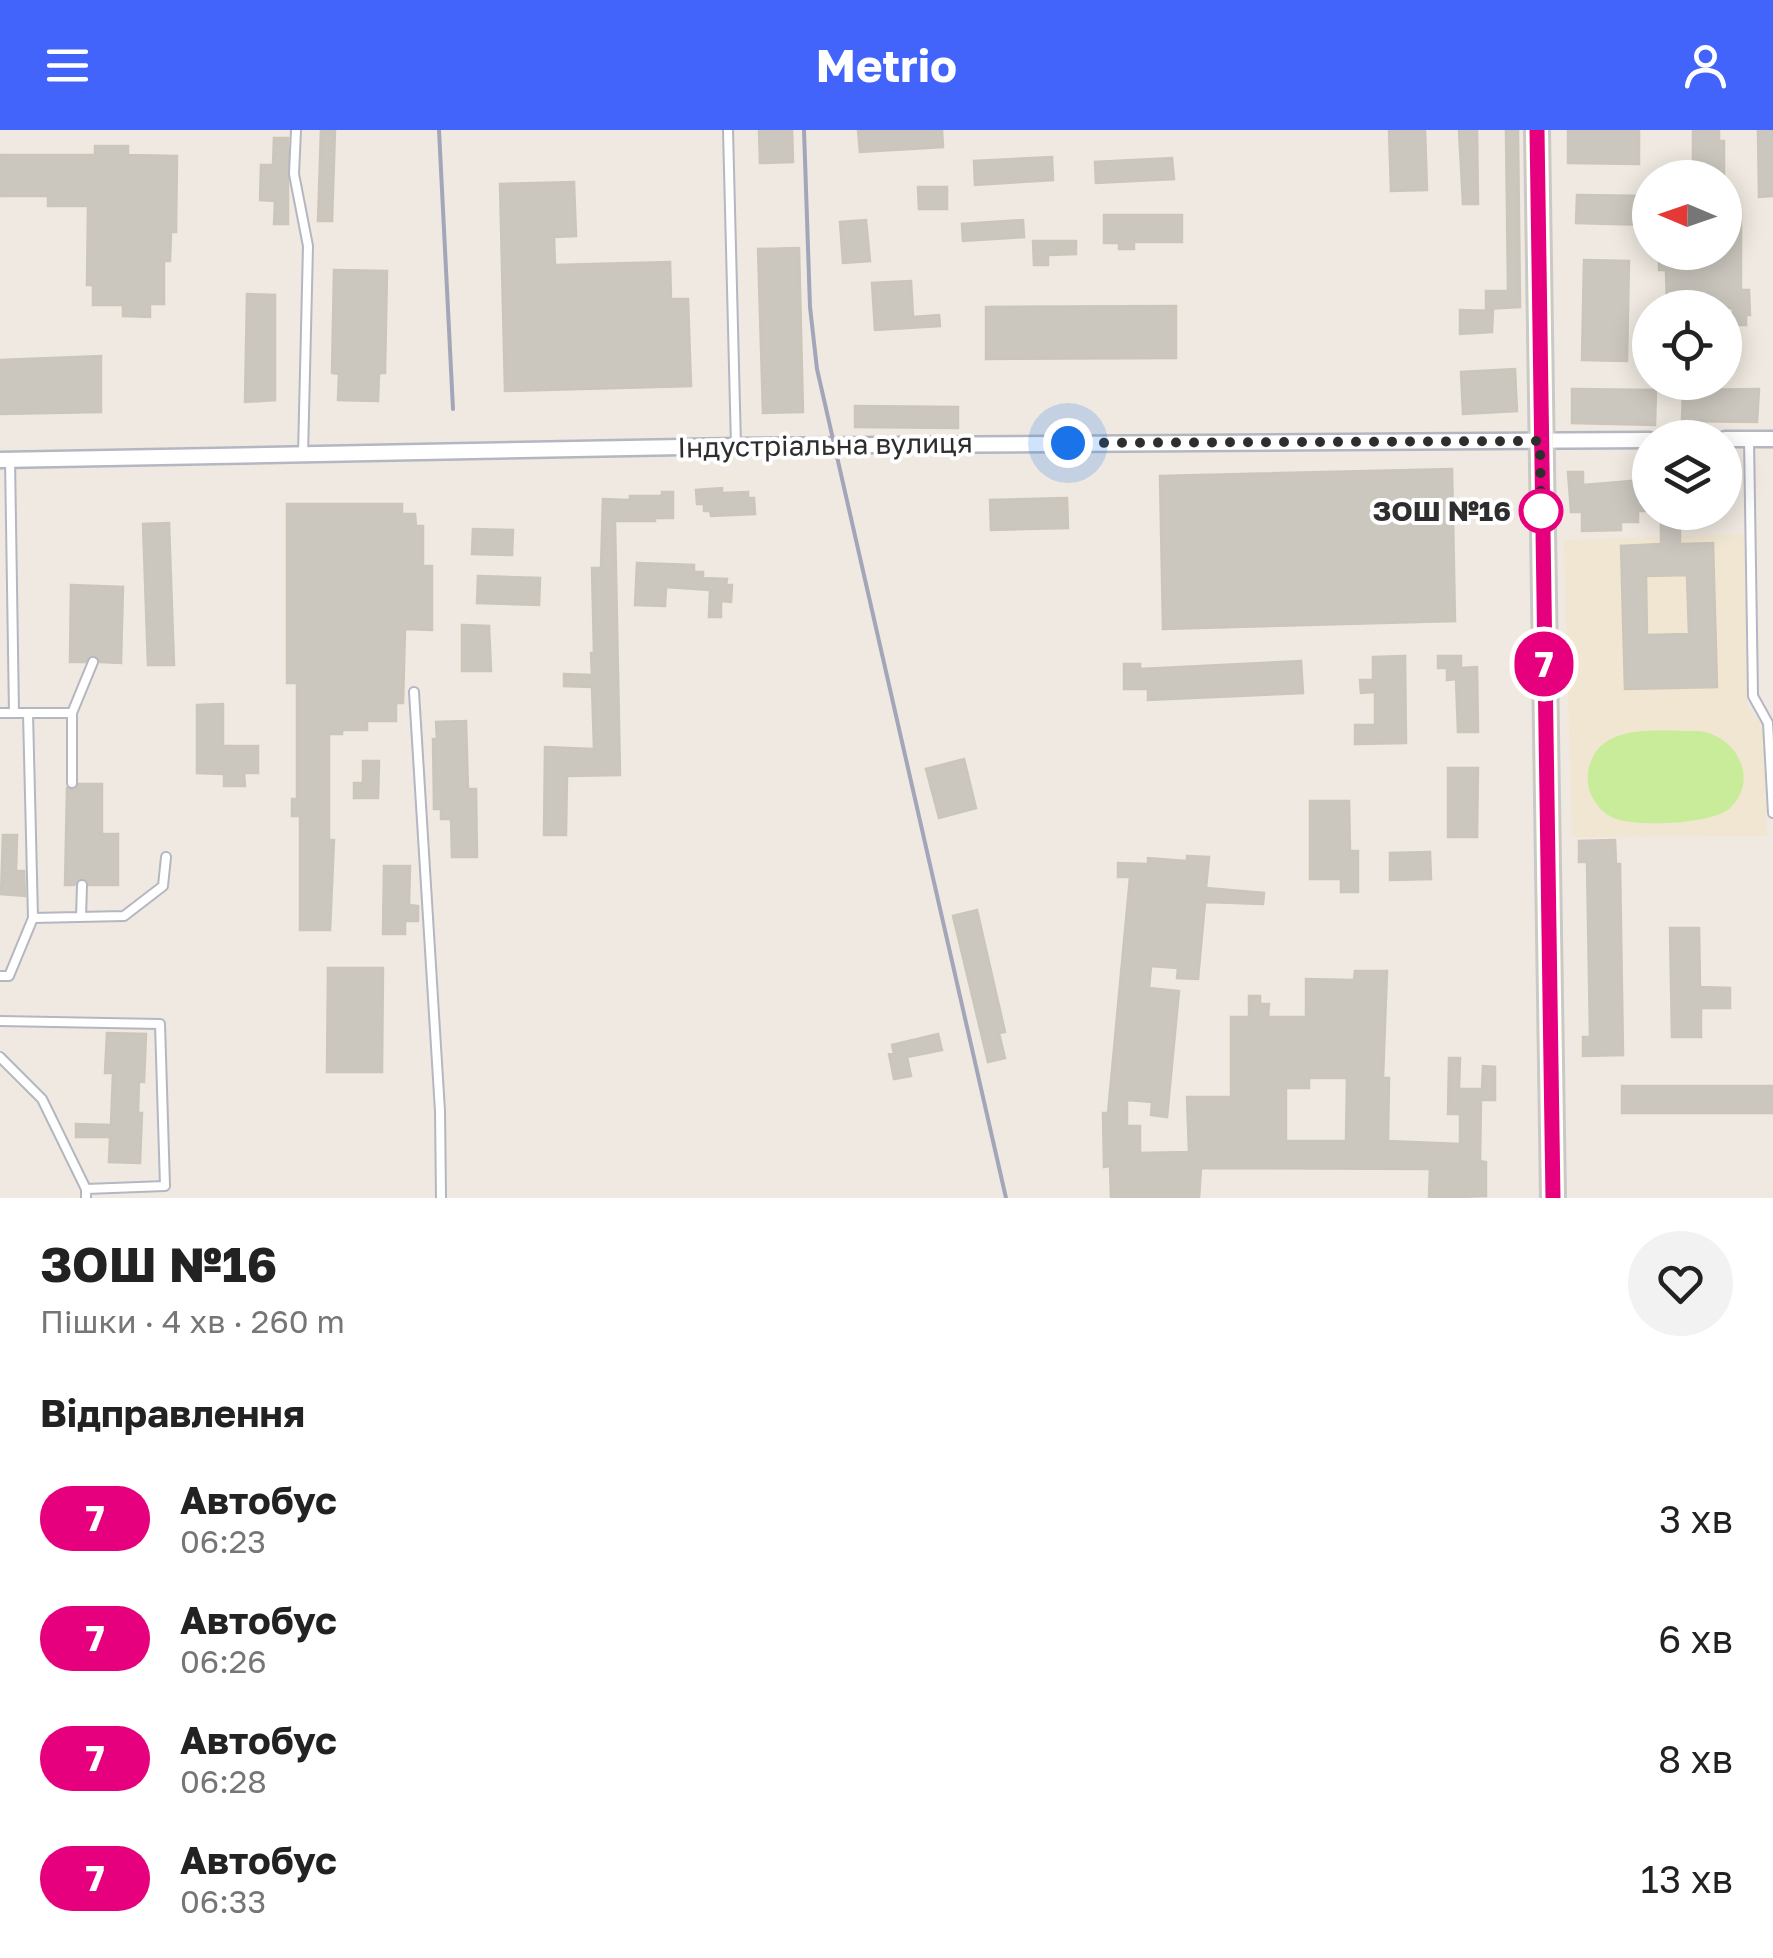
<!DOCTYPE html>
<html lang="uk">
<head>
<meta charset="utf-8">
<style>
  :root { --surface:#fff; --page:#f2f2f2; --text:#222; --muted:#767676; --accent:#4264fb }
  body { margin:0; font-family:"Golos Text",sans-serif; background:var(--page); color:var(--text); height:100vh; display:flex; flex-direction:column; font-size:38px; white-space:nowrap }
  * { box-sizing:border-box; margin:0 }
  p { font-size:32px; color:var(--muted) }
  .icon { flex:none; width:55px; height:55px; fill:none; stroke:currentColor; stroke-width:2; stroke-linecap:round; stroke-linejoin:round }
  .map { position:relative; height:1068px; overflow:hidden }
  .panel { display:flex; flex-direction:column; background:var(--surface); flex:1 }
  .panel>* { flex:none }
  .badge { padding:0 20px; border-radius:32px; font-size:35px; line-height:65px }
  .needle { width:65px; rotate:272deg }
  .buttons { position:absolute; left:1632px; top:30px; display:grid; gap:20px }
  .buttons a { display:grid; place-items:center; width:110px; height:110px; border-radius:50%; background:var(--surface); box-shadow:0 5px 25px #0003; font-size:50px }
  .you { position:absolute; width:50px; height:50px; margin:-25px; border:8px solid #fff; border-radius:50%; background:#1a73e8; box-shadow:0 0 0 15px #1a73e833 }
  .map>.badge { position:absolute; translate:-50% -50%; box-shadow:0 0 0 5px #fff }
  h2 { padding:0 40px; font-size:38px; line-height:90px }
  .round { display:grid; place-items:center; flex:none; width:105px; height:105px; border-radius:52px; background:var(--page) }
  .summary { display:flex; align-items:center; justify-content:space-between; height:170px; padding:0 40px }
  h1 { font-size:48px; font-weight:700; line-height:75px }
  ul { padding:0; list-style:none }
  li { display:flex; align-items:center; gap:30px; height:120px; padding:0 40px }
  li div { flex:1 }
  li b { display:block; font-size:38px }
  li em { font-style:normal }
  li .badge { min-width:110px; font-weight:700; text-align:center }
  header { display:flex; justify-content:space-between; align-items:center; height:130px; padding:0 40px; background:var(--accent); color:#fff; font-size:45px; font-weight:700 }
  .map>svg:first-child { display:block }
</style>
</head>
<body>
<header><svg class="icon" aria-label="menu" viewBox="0 0 24 24"><path d="M4 6h16M4 12h16M4 18h16"/></svg>Metrio<svg class="icon" aria-label="person" viewBox="0 0 24 24"><circle cx="12" cy="8" r="4"/><path d="M4 21q1-7 8-7t8 7"/></svg></header>
<div class="map">
<svg width="1773" height="1068" viewBox="0 0 1773 1068">
  <rect width="100%" height="100%" fill="#efe9e1"/>
  <path fill="#f0e6d1" d="M1744,404l3,171 16,20 4,111 -195,1 -8,-297z"/>
  <path fill="#c9ec9a" d="M1699,601c37,4 62,49 30,78 -18,15 -90,18 -112,10 -10,-3 -18,-10 -23,-19 -7,-11 -8,-24 -4,-36 13,-43 74,-32 109,-33z"/>
  <path fill="#cbc7bf" stroke="#cbc5ba" stroke-width="2.5" fill-rule="evenodd" d="M321,0h14l-3,91h-14z
    M759,0h33l1,32 -33,1z
    M858,0h84l1,17 -83,5z
    M1389,0h36l2,60 -36,1z
    M1459,0h18l1,74h-15z
    M1506,0h12l2,177 -34,2v-18h22z
    M1568,0h71v34l-71,-1z
    M1693,0h26v11h5v37h-31z
    M1758,0h15v66l-14,1z
    M274,8h14v86h-14l1,-23 -15,-1 1,-35h12z
    M95,16h33v9l49,1 -1,76h-5l-1,29h-6v43h-14v13l-27,-1v-11h-30v-20h-6l1,-79h-40v-10h-48v-41h95z
    M1052,27l1,23 -78,5 -1,-24z
    M1172,28l2,21 -78,4 -1,-21z
    M574,52l2,54 -22,1 1,28 115,-3 1,37h17l3,87 -186,5 -5,-207z
    M918,57h29v22h-28z
    M1577,65l73,1v29l-74,-2z
    M1728,82h13v78h8l1,25h-4v10h-13v-17h-66l-1,-38h-7v-18h69z
    M1104,85h78v27h-48v7h-15v-6h-15z
    M866,90l4,41 -27,2 -3,-41z
    M1023,90l1,17 -61,4 -1,-17z
    M1033,111h43v13l-28,1v10h-14z
    M799,118l4,164 -40,1 -5,-164z
    M1584,130l45,1 -2,100 -45,-1z
    M334,140l53,1 -2,102h-6l-1,28 -40,-1 1,-26 -7,-1z
    M911,151l2,36 26,-2 1,11 -65,4 -3,-47z
    M247,164l28,1v105l-30,2z
    M1176,176v52l-190,1v-52z
    M1460,180l33,1 -1,21 -32,2z
    M101,226v56l-101,2v-54z
    M1515,239l2,42 -54,3 -2,-42z
    M1572,259l84,1 -1,35 -83,-2z
    M1759,259l-2,33 -75,-1 1,-31z
    M855,276l103,1v21l-103,-1z
    M1452,339l3,152 -292,8 -3,-153z
    M1568,342h15v13l59,-5 1,8h7v23h-12v11h-17v8l-39,1v-19h-11z
    M722,358v5l26,-1v6h6l1,16 -44,2 -1,-5h-6v-7h-7l-1,-14z
    M662,362h11v26h-18v3h-40l5,254 -53,1 -1,59h-22l1,-88 49,2 -2,-62 -28,-1v-12l28,1 -1,-22h3l-2,-85h9l2,-69 27,1v-4h32z
    M1067,368l1,30 -77,2 -1,-30z
    M287,374h115v10h13l1,12h7v40h9v64l-27,-1 -2,74h-7v18h-29v9h-25v4h-13v106h5l-4,90h-30v-114h-8v-17h5v-116h-10z
    M1661,386h19v28l33,-1 4,144 -92,2 -4,-143 40,-2zM1687,445l2,59 -42,1 -1,-59z
    M169,393l5,142h-26l-5,-141z
    M473,399l40,1 -1,25 -40,-1z
    M637,433l57,2v7h9v6l24,1 -1,6h6l-1,17 -10,-1v16h-12l1,-27 -44,-3 -1,19 -30,-1z
    M478,446l62,2 -1,27 -62,-2z
    M71,455l52,2 -2,76 -21,-1 -7,-7 -8,7h-15z
    M462,495l27,1 2,45h-29z
    M1405,526l1,87 -51,1v-19h20v-33l-14,1 -1,-13h13v-23z
    M1438,526h23v12l16,-1 1,65h-20l-2,-53 -9,1v-12h-9z
    M1301,531l2,32 -155,7v-11h-24v-25h16v5z
    M223,574v42h35v27h-14l1,13h-21v-12l-27,-1v-68z
    M466,591l2,68h8l1,68h-25l-1,-38h-10v-10h-7l-1,-70h4l-1,-17z
    M964,629l12,49 -37,10 -13,-49z
    M363,631h16l-1,37h-24v-15h9z
    M1448,638h30l-1,69h-29z
    M79,654h23v50h16v51h-29l-8,-7 -7,7h-9l2,-97 8,2z
    M1310,671h39l1,50h8v41h-17v-13h-31z
    M3,705h14l-1,36h8l1,25 -24,-2z
    M1615,710l1,24h4l3,191 -40,1v-19h7l-3,-175h-8v-21z
    M1430,722l1,27 -41,1v-27z
    M1187,726l22,1 -3,31 58,5 -1,11 -58,-2 -7,77 -21,-1 1,-10 -27,-2 -2,22 30,3 -12,126 -16,-2 1,-13 -25,-2v26h13v27l49,-1 -2,-55h44v-80h18v-21h11v8h9l-1,13h38v-38l48,1 1,-9h32l-4,107h6l-1,63 72,3v-30h-12l1,-56h11l-1,31h23l1,-23 12,1v33h-14l-1,61 6,1v34l-57,2 1,-29 -229,-1 -2,30h-88l-1,-32 -6,1 -1,-54h5l22,-236h-12v-14l30,1v-6l39,3zM1309,948h38l-1,63h-60v-53h23z
    M384,736h26l-1,39 9,1v15h-13v13h-22z
    M977,780l28,122 -6,1 6,25 -17,4 -35,-146z
    M1670,798h29l1,59 30,1v20h-29v29h-29z
    M328,838h55l-1,104h-55z
    M107,903l39,1 -2,48 -5,-1 -1,32h4l-2,50 -31,-1 1,-25h-34v-13l35,1 2,-52h-8z
    M938,904l4,16 -35,7 4,19 -17,3 -5,-25 5,-1 -2,-8z
    M1622,956h151v27h-151z"/>
  <g fill="none" stroke-linecap="round" stroke-linejoin="round">
    <defs>
      <path id="lane" d="M296,0l-2,44 14,72 -5,209
        M728,0l8,316
        M1749,309l4,257 15,27 5,90
        M10,329l4,254
        M414,562l26,419 1,87
        M0,583h28l5,205 -24,58h-9
        M28,583h44l21,-51
        M72,583v70
        M81,787l1,-32
        M33,788l91,-2 39,-30 3,-29
        M0,891l160,3 5,162 -79,3
        M0,927l42,42 44,90v9"/>
      <path id="street" d="M1725,309h48
        M0,330l736,-14 914,-6"/>
      <path id="primary" d="M1537,0l16,1068"/>
    </defs>
    <use href="#lane" stroke="#b4b7c1" stroke-width="12"/>
    <use href="#street" stroke="#b4b7c1" stroke-width="19"/>
    <use href="#primary" stroke="#c9c9c9" stroke-width="28"/>
    <use href="#lane" stroke="#fff" stroke-width="8"/>
    <use href="#street" stroke="#fff" stroke-width="14"/>
    <use href="#primary" stroke="#f2d163" stroke-width="22"/>
    <path stroke="#a3a6b8" stroke-width="4" d="M439,0l14,279
      M804,0l6,177 7,62 189,829"/>
  </g>
  <g fill="none" stroke-linecap="round" stroke-linejoin="round">
    <defs>
      <path id="line" d="M1537,0l16,1068"/>
    </defs>
    <use href="#line" stroke="#fff" stroke-width="22"/>
    <use href="#line" stroke="#e6007e" stroke-width="15"/>
    <path stroke="#2e2e2e" stroke-width="10" stroke-dasharray="0 18" d="M1068,313l472,-2 1,70"/>
  </g>
  <circle fill="#fff" stroke="#e6007e" stroke-width="5" cx="1541" cy="381" r="20"/>
  <g text-anchor="middle" stroke-width="8" stroke-linejoin="round" paint-order="stroke">
    <g font-size="28" fill="#2e2e2e" stroke="#fff">
      <text transform="translate(825 315) rotate(-1)" y="10">Індустріальна вулиця</text>
    </g>
    <g font-size="28" font-weight="bold" fill="#2e2e2e" stroke="#fff" text-anchor="end">
      <text x="1511" y="391">ЗОШ №16</text>
    </g>
  </g>
</svg>
<div class="buttons">
<a><svg class="needle" viewBox="-14 -14 28 28"><path d="M0-13l5 13h-10z" fill="#e53935"/><path d="M0 13l5-13h-10z" fill="#767676"/></svg></a>
<a><svg class="icon" aria-label="locate" viewBox="0 0 24 24"><circle cx="12" cy="12" r="6"/><path d="M12 2v4M12 18v4M2 12h4M18 12h4"/></svg></a>
<a><svg class="icon" aria-label="layers" viewBox="0 0 24 24"><path d="M12 4l9 5-9 5-9-5zM3 14l9 5 9-5"/></svg></a>
</div>
<div class="you" style="left:1068px;top:313px"></div>
<b class="badge" style="left:1544px;top:534px;background:#e6007e;color:#fff">7</b>
</div>
<section class="panel">
<div class="summary"><div><h1>ЗОШ №16</h1><p>Пішки · 4 хв · 260 m</p></div><a class="round"><svg class="icon" aria-label="heart" viewBox="0 0 24 24"><path d="M12 20l-8-8c-3-5 5-10 8-4 3-6 11-1 8 4z"/></svg></a></div>
<h2>Відправлення</h2>
<ul>
<li><span class="badge" style="background:#e6007e;color:#fff">7</span><div><b>Автобус</b><p>06:23</p></div><em>3 хв</em></li>
<li><span class="badge" style="background:#e6007e;color:#fff">7</span><div><b>Автобус</b><p>06:26</p></div><em>6 хв</em></li>
<li><span class="badge" style="background:#e6007e;color:#fff">7</span><div><b>Автобус</b><p>06:28</p></div><em>8 хв</em></li>
<li><span class="badge" style="background:#e6007e;color:#fff">7</span><div><b>Автобус</b><p>06:33</p></div><em>13 хв</em></li>
</ul>
</section>
</body>
</html>
